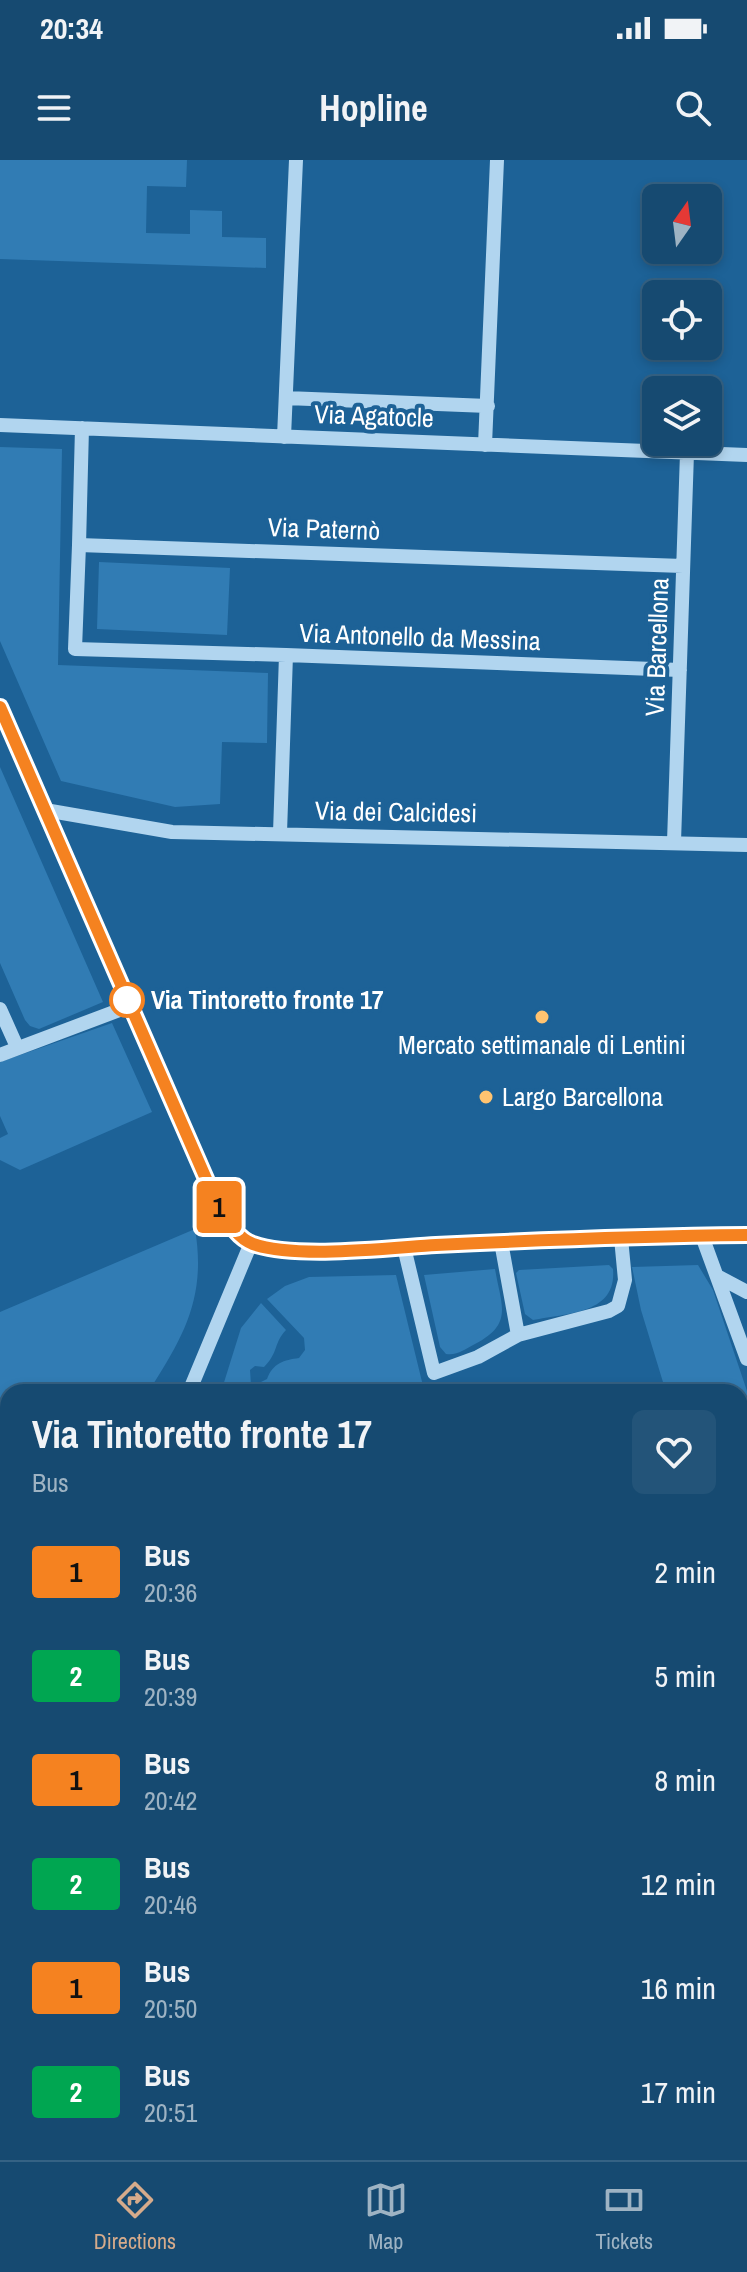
<!DOCTYPE html>
<html lang="en">
<head>
<meta charset="utf-8">
<style>
  :root { --surface:#164a71; --page:#235479; --text:#f1f3f6; --muted:#9eb3c3; --line:#356284; --accent:#d6ab8b }
  body { margin:0; font-family:"Archivo Narrow",sans-serif; background:var(--page); color:var(--text); height:100vh; display:flex; flex-direction:column; font-size:30px; white-space:nowrap }
  * { box-sizing:border-box; margin:0 }
  p { font-size:26px; color:var(--muted) }
  .icon { flex:none; width:44px; height:44px; fill:none; stroke:currentColor; stroke-width:2; stroke-linecap:round; stroke-linejoin:round }
  .map { position:relative; flex:1; overflow:hidden }
  .panel { position:absolute; left:0px; top:1224px; width:748px; height:776px; display:flex; flex-direction:column; background:var(--surface); border-radius:24px 24px 0 0; box-shadow:0 4px 12px #0003,0 0 0 2px var(--line) }
  .panel>* { flex:none }
  .badge { padding:0 16px; border-radius:6px; font-size:28px; line-height:52px }
  .needle { width:52px; rotate:14deg }
  .buttons { position:absolute; left:642px; top:24px; display:grid; gap:16px }
  .buttons a { display:grid; place-items:center; width:80px; height:80px; border-radius:12px; background:var(--surface); box-shadow:0 4px 12px #0003,0 0 0 2px var(--line); font-size:40px }
  .map>.badge { position:absolute; translate:-50% -50%; box-shadow:0 0 0 4px #fff }
  .round { display:grid; place-items:center; flex:none; width:84px; height:84px; border-radius:12px; background:var(--page) }
  .summary { display:flex; align-items:center; justify-content:space-between; height:136px; padding:0 32px }
  h1 { font-size:38px; font-weight:700; line-height:60px }
  ul { padding:0; list-style:none }
  li { display:flex; align-items:center; gap:24px; height:104px; padding:0 32px }
  li div { flex:1 }
  li b { display:block; font-size:30px }
  li em { font-style:normal }
  li .badge { min-width:88px; font-weight:700; text-align:center }
  .status { display:flex; justify-content:space-between; align-items:center; height:56px; padding:0 40px; background:var(--surface); direction:ltr }
  .status svg { height:22px; fill:currentColor }
  header { display:flex; justify-content:space-between; align-items:center; height:104px; padding:0 32px; background:var(--surface); font-size:36px; font-weight:700 }
  .dock { display:flex; justify-content:space-around; align-items:center; height:112px; border-top:2px solid var(--line); background:var(--surface); font-size:22px; color:var(--muted) }
  .dock a { display:grid; justify-items:center; gap:4px }
  .dock .on { color:var(--accent) }
  .map>svg:first-child { display:block }
</style>
</head>
<body>
<div class="status"><b>20:34</b><svg viewBox="0 0 49 12"><path d="M0 12V9h3v3zM5 12V6h3v6zM10 12V3h3v9zM15 12V0h3v12zM26 1h20v11H26zM47 4h2v5h-2z"/></svg></div>
<header><svg class="icon" aria-label="menu" viewBox="0 0 24 24"><path d="M4 6h16M4 12h16M4 18h16"/></svg>Hopline<svg class="icon" aria-label="search" viewBox="0 0 24 24"><circle cx="10" cy="10" r="6"/><path d="M15 15l6 6"/></svg></header>
<div class="map">
<svg width="747" height="2000" viewBox="0 0 747 2000">
  <rect width="100%" height="100%" fill="#1d6297"/>
  <path fill="#317cb4" d="M0,0h187l-1,27 -39,-1 -1,47 44,1v-24l32,1v26l44,1v30l-266,-9z
    M0,287l62,2 -4,216 210,8 -1,70 -45,-1 -2,62 -45,3 -114,-26 -61,-140z
    M99,402l131,6 -3,67 -130,-6z
    M0,607l103,235 -64,27 -9,-3 -5,-6 -25,-57z
    M112,863l40,89 -132,58 -20,-10v-22l8,-4 -8,-18v-54z
    M195,1069c11,65 -9,104 -43,157l-7,6h-137v62l-8,2v-144z
    M609,1105l4,4c4,45 -46,44 -80,51l-8,-6 -9,-41 3,-3z
    M698,1105l15,25 34,101v15l-7,2v-16h-74l-25,-82 -9,-43z
    M495,1109c6,36 19,55 -20,75 -10,5 -18,12 -29,10l-6,-7 -16,-72z
    M396,1115l28,115 -166,2 1,-9 8,-4c6,-16 17,-19 32,-21l6,-8 -1,-12 -37,-39 18,-13 24,-9z
    M261,1143l25,27c-13,14 -7,22 -22,37l-9,-1 -5,4 1,15 -3,7h-27l20,-64z
    M747,1406v69l-5,1 -2,-67z"/>
  <g fill="none" stroke-linecap="round" stroke-linejoin="round">
    <path stroke="#b1d5ef" stroke-width="14" d="M286,238l202,8
      M0,265l747,30
      M82,268l-3,117 604,21
      M284,277l12,-277
      M485,285l12,-285
      M79,385l-4,104 211,6
      M0,547l217,497c9,14 19,33 36,40 43,15 135,4 183,1 104,-5 207,-8 311,-10
      M45,650l127,22 575,13
      M280,673l6,-178 394,15
      M674,682l13,-389
      M0,849l17,38
      M0,895l130,-49
      M702,1076l45,123
      M501,1082l17,93 91,-24 9,-5 7,-26 -4,-42
      M404,1087l30,126 44,-16 40,-22
      M717,1116l30,16
      M189,1232l62,-149
      M0,1318l8,-2
      M0,1427l8,-2
      M740,1559l7,-1
      M0,1727l8,-3
      M0,1793l8,-3"/>
  </g>
  <g fill="none" stroke-linecap="round" stroke-linejoin="round">
    <defs>
      <path id="line" d="M0,547l217,497c9,14 19,34 36,40 43,15 135,4 183,1 103,-5 207,-9 311,-10"/>
    </defs>
    <use href="#line" stroke="#fff" stroke-width="18"/>
    <use href="#line" stroke="#f58220" stroke-width="12"/>
  </g>
  <circle fill="#fff" stroke="#f58220" stroke-width="4" cx="127" cy="840" r="16"/>
  <g fill="#ffc370" stroke="#1d6297" stroke-width="3">
    <circle cx="542" cy="857" r="8"/>
    <circle cx="486" cy="937" r="8"/>
  </g>
  <g text-anchor="middle" stroke-width="8" stroke-linejoin="round" paint-order="stroke">
    <g font-size="26" fill="#fff" stroke="#1d6297">
      <text transform="translate(374 256) rotate(2)" y="9">Via Agatocle</text>
      <text transform="translate(324 369) rotate(2)" y="9">Via Paternò</text>
      <text transform="translate(420 477) rotate(2)" y="9">Via Antonello da Messina</text>
      <text transform="translate(657 487) rotate(-88)" y="9">Via Barcellona</text>
      <text transform="translate(396 652) rotate(1)" y="9">Via dei Calcidesi</text>
    </g>
    <g font-size="26" font-weight="bold" fill="#fff" stroke="#1d6297" text-anchor="start">
      <text x="151" y="849">Via Tintoretto fronte 17</text>
    </g>
    <g font-size="26" fill="#fff" stroke="#1d6297">
      <text x="542" y="894">Mercato settimanale di Lentini</text>
      <text x="502" y="946" text-anchor="start">Largo Barcellona</text>
    </g>
  </g>
</svg>
<div class="buttons">
<a><svg class="needle" viewBox="-14 -14 28 28"><path d="M0-13l5 13h-10z" fill="#e53935"/><path d="M0 13l5-13h-10z" fill="#9eb3c3"/></svg></a>
<a><svg class="icon" aria-label="locate" viewBox="0 0 24 24"><circle cx="12" cy="12" r="6"/><path d="M12 2v4M12 18v4M2 12h4M18 12h4"/></svg></a>
<a><svg class="icon" aria-label="layers" viewBox="0 0 24 24"><path d="M12 4l9 5-9 5-9-5zM3 14l9 5 9-5"/></svg></a>
</div>
<b class="badge" style="left:219px;top:1047px;background:#f58220;color:#111">1</b>
<section class="panel">
<div class="summary"><div><h1>Via Tintoretto fronte 17</h1><p>Bus</p></div><a class="round"><svg class="icon" aria-label="heart" viewBox="0 0 24 24"><path d="M12 20l-8-8c-3-5 5-10 8-4 3-6 11-1 8 4z"/></svg></a></div>
<ul>
<li><span class="badge" style="background:#f58220;color:#111">1</span><div><b>Bus</b><p>20:36</p></div><em>2 min</em></li>
<li><span class="badge" style="background:#00a651;color:#fff">2</span><div><b>Bus</b><p>20:39</p></div><em>5 min</em></li>
<li><span class="badge" style="background:#f58220;color:#111">1</span><div><b>Bus</b><p>20:42</p></div><em>8 min</em></li>
<li><span class="badge" style="background:#00a651;color:#fff">2</span><div><b>Bus</b><p>20:46</p></div><em>12 min</em></li>
<li><span class="badge" style="background:#f58220;color:#111">1</span><div><b>Bus</b><p>20:50</p></div><em>16 min</em></li>
<li><span class="badge" style="background:#00a651;color:#fff">2</span><div><b>Bus</b><p>20:51</p></div><em>17 min</em></li>
</ul>
</section>
</div>
<nav class="dock">
<a class="on"><svg class="icon" aria-label="directions" viewBox="0 0 24 24"><path d="M12 3l9 9-9 9-9-9zM9 14v-3h6M13 9l2 2-2 2"/></svg>Directions</a>
<a><svg class="icon" aria-label="map" viewBox="0 0 24 24"><path d="M3 6l6-2 6 2 6-2v14l-6 2-6-2-6 2zM9 4v14M15 6v14"/></svg>Map</a>
<a><svg class="icon" aria-label="tickets" viewBox="0 0 24 24"><path d="M3 7h18v10H3zM15 7v10"/></svg>Tickets</a>
</nav>
</body>
</html>
